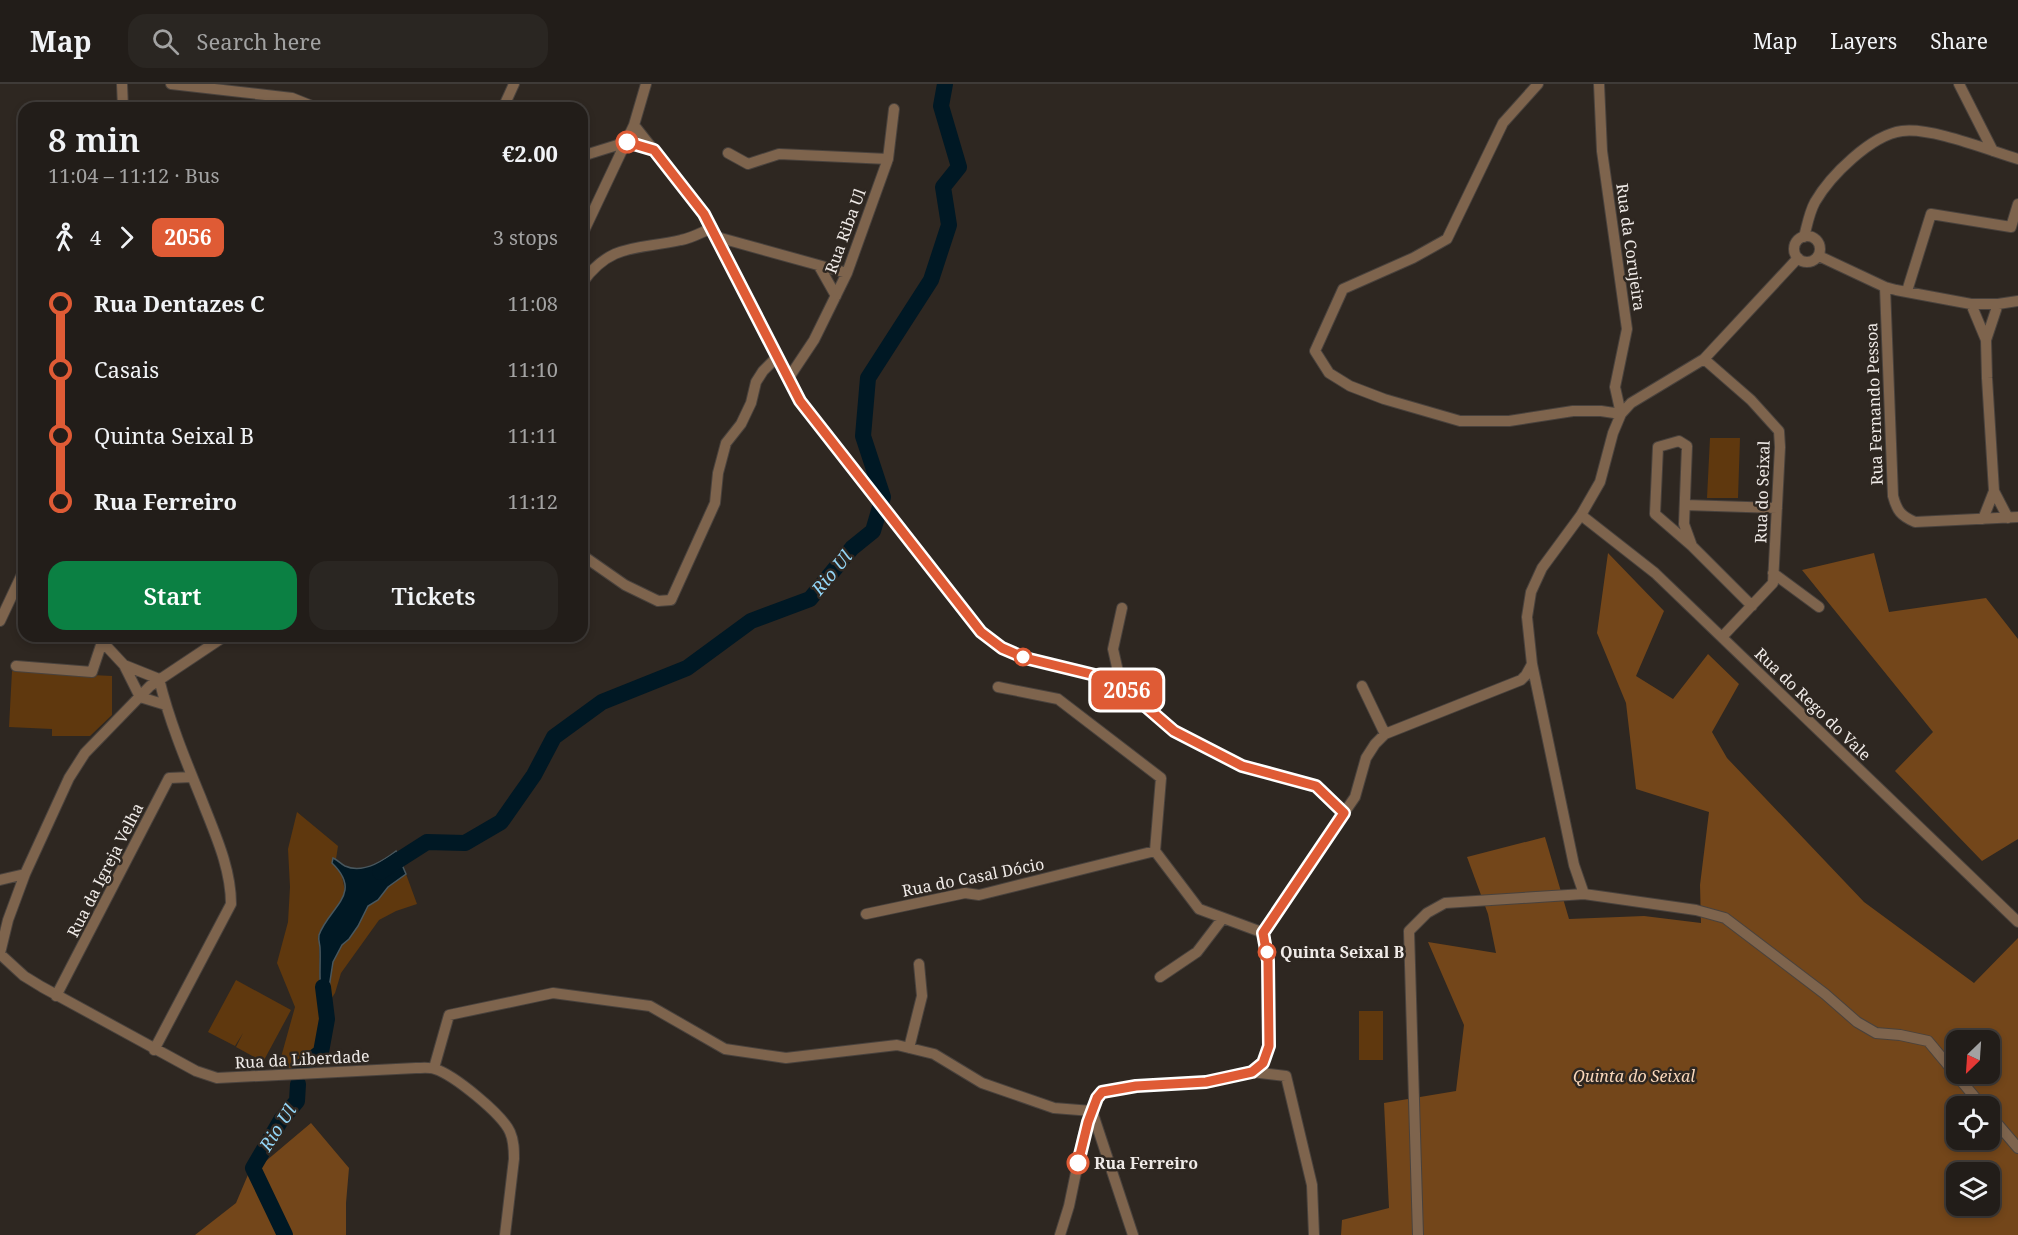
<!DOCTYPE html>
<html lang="en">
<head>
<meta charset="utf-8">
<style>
  :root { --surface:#221d19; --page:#2a2622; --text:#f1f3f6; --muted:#a2a2a2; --line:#3f3b38; --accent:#0b8043 }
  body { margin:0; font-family:"Noto Serif",serif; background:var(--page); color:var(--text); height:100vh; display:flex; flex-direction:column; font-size:22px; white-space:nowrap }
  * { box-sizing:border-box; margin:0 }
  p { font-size:20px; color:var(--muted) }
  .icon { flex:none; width:33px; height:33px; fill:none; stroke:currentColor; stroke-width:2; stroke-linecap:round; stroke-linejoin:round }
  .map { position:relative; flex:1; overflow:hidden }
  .side { position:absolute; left:18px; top:18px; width:570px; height:540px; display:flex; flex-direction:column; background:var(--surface); border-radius:18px; box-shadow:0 3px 9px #0003,0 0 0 2px var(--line) }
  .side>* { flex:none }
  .badge { padding:0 12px; border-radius:9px; font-size:21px; line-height:39px }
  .needle { width:39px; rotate:205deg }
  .tools { position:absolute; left:1946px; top:946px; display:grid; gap:12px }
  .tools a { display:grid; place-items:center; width:54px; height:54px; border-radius:12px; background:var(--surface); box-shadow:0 3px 9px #0003,0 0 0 2px var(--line); font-size:30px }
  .map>.badge { position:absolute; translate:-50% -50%; box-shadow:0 0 0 3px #fff }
  .legs { display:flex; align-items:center; gap:9px; height:66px; padding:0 30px; font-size:20px }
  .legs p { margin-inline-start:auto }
  .overview { display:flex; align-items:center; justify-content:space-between; height:102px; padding:0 30px }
  h1 { font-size:33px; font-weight:600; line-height:45px }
  .primary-button { display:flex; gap:12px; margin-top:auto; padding:12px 30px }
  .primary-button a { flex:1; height:69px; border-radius:18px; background:var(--accent); color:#fff; font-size:24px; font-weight:600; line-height:69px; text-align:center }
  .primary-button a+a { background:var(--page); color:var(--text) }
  ul { padding:0 30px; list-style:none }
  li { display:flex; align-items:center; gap:21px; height:66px; font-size:22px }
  li i { display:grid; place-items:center; width:9px; height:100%; margin:0 8px; background:currentColor }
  li i::after { content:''; width:15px; height:15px; margin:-8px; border:4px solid; border-radius:50%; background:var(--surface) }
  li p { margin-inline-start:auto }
  li:first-child i { background:linear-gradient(#0000 50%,currentColor 0) }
  li:last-child i { background:linear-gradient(currentColor 50%,#0000 0) }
  header { display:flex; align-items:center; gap:36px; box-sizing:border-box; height:84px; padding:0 30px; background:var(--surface); border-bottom:2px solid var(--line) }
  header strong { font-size:28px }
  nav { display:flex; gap:33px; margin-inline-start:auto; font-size:21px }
  .search { width:420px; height:54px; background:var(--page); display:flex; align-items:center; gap:15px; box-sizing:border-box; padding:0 21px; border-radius:18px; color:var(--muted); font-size:22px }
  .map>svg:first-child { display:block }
</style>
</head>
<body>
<header>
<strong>Map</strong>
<div class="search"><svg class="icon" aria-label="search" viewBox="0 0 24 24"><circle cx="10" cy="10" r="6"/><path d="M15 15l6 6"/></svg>Search here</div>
<nav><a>Map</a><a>Layers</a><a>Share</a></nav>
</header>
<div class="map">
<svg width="2018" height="1151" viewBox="0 0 2018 1151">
  <rect width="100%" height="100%" fill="#2e2721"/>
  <path fill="#5f380e" d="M1710,354h30l-2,60h-31z
    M12,587l100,5v39l-22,21h-38v-7l-43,-2z
    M297,728l41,34 -2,13 5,13 4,19 -6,14 -19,29 -1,6 1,52 5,14 8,-45 9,-16 7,-6 9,-13 10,-21 10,-5 10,-13 18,-13 11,30 -21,7 -17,9 -38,53 -6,20 -9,14 1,12 -6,33 -21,16h-22l17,-61 -18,-44 11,-41 2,-35 -2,-38z
    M236,896l55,30 -28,52 -27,-15 7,-14 -8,13 -27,-14z
    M1359,927h24v49h-24z"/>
  <path fill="#73461a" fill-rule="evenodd" d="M1608,469l56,58 -28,65 37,23 35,-45 31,30 -27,48 15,26 137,144 110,81 44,-45v297h-677l1,-15 47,-12 -5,-105 72,-12 8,-66 -36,-83 68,11 -8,-39 -21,-57 78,-20 24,82 75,-3 57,7 -1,-38 9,-73 -73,-23 -10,-86 -29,-70zM1956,957h33v33h-33zM1956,1023h33v33h-33zM1956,1089h33v33h-33z
    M1874,469l15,59 97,-14 32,41v200l-36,22 -87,-90 38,-39 -131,-162z
    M311,1039l38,45 -3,35v32h-54l-32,-69z
    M250,1086l29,65h-84l41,-32z"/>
  <path fill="#001824" stroke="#48575e" stroke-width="1.5" d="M396,767l10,23 -18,13 -10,13 -10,6 -10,20 -9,13 -7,6 -9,17 -7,45c-9,-22 -5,-36 -6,-59 0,-4 -2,-8 -1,-13 10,-28 45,-41 13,-72l1,-5c5,2 8,6 12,8 17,8 38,-5 51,-15z"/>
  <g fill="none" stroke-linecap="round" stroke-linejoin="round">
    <path stroke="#001824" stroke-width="16" d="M380,788l47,-30 38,1 36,-21 33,-47 20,-38 48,-35 85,-34 64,-47 59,-22 42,-51 21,-17 10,-34 -20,-61 5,-58 63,-98 18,-55 -6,-38 16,-20 -18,-61 4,-22
      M300,984l21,-16 6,-33 -4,-32
      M285,1151l-32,-67 28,-48 16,-19 1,-17"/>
    <defs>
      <path id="minor" d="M122,0l1,24
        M171,0l121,14 25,10
        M1538,0l-35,39 -56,116 -34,19 -70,31 -28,62 14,22 21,13 34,13 76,22h49l64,-10h28l20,3
        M1599,0l3,67 25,178 -12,58 6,27
        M1959,0l34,67
        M503,24l11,-24
        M634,41l70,89 96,187 181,231 21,16 23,10 78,19 18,8 53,46 68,35 73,20 29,27
        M627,58l27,8
        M728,69l20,11 31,-10 109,5
        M582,72l45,-14
        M582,151l52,-110 12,-41
        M1794 165a13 13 0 1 1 26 0a13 13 0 1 1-26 0Z
        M717,153l130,36
        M1804,153c3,-11 5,-24 11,-35 15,-26 56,-67 87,-71 29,-4 86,19 116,28
        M1819,172l66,31 11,3 75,14h27l20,-3
        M1798,174l-94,101 -73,44 -10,11 -8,19 -13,49 -19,33 -39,53 -11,24 -4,25 5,47 42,201 10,29 112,16 29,8 100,76 32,28 19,11 24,2 28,6 55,66
        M819,182l17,30
        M582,199c29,-41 56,-33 99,-43 11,-2 21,-8 31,-12
        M1885,203l8,209c4,15 8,20 22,26l103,-5
        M1907,207l24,-77 80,13 7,-23
        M1971,220l15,36
        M1998,220l-12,36 1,38 7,113 14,27
        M1704,275l47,41 28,31 1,16 -7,136 -51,54
        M788,295l26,-39 33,-67 41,-114 6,-50
        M1685,421l92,3
        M1581,431l74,58 363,349
        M1983,435l11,-28
        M1692,462l-37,-32 3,-67 21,-6 8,5 -3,78 8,22 60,60
        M582,471l43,30 33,16 13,-1 44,-97 3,-30 8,-30 15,-19 10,-21 5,-21 7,-11 14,-14
        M1773,489l46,34
        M0,537l24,-51
        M97,552l27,29 16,32 26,8
        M124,581l35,14c10,41 26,80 42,119 13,34 30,69 30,106l-77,146
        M16,582l76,6 10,-30
        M1121,601l-8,-36 9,-41
        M1362,602l23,48
        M998,603l60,12 103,79 -6,73 44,58 65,24
        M0,796l25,-6
        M866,830l99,-21 14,2 176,-44
        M0,869l8,-33 17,-46 44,-96 16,-25 65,-67 75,-50
        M0,870l24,22 18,11 154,84 21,7 199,-10c6,0 14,-1 19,1 19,6 67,45 75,63 4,9 4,18 4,27l-9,76
        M1160,893l37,-25 26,-34
        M56,912l113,-218 23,-1
        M909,964l13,-52 -3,-32
        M434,984l15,-53 104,-22 97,13 75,43 61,9 111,-13 37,9 48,29 72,25 38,3 41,124
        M1252,988l34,4 26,109 2,50
        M1989,1030l29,34
        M1060,1151l9,-29 15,-72 13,-36 5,-6 34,-6 70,-4 46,-10 11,-9 6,-17 -1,-85 -4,-28 80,-120 11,-16 11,-39 9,-14 10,-10 136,-54 5,-5 6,-11
        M1418,1151l-9,-304 18,-18 18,-10 139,-9"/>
    </defs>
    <use href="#minor" stroke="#49423d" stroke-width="12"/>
    <use href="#minor" stroke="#7e644d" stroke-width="10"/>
  </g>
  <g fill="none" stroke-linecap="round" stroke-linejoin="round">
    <defs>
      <path id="line-1" d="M627,58l27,8 50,64 96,187 181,231 21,16 23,10 78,19 18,8 53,46 68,35 74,20 28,27 -81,120 5,28 1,85 -6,17 -11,9 -46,10 -70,4 -34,6 -5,6 -9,24 -10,41"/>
    </defs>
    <use href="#line-1" stroke="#fff" stroke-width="14"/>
    <use href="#line-1" stroke="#df5b35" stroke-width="9"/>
  </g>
  <g fill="#fff" stroke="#df5b35" stroke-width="3">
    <circle cx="627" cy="58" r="10"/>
    <circle cx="1023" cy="573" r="8"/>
    <circle cx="1267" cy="868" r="8"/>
    <circle cx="1078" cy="1079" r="10"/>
  </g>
  <g text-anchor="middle" stroke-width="5" stroke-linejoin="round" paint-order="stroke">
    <g font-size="16" fill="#efeae7" stroke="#2e2721">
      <text transform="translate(845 147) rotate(-70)" y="6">Rua Riba Ul</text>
      <text transform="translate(1631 163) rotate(82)" y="6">Rua da Corujeira</text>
      <text transform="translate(1874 320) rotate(-92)" y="6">Rua Fernando Pessoa</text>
      <text transform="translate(1762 408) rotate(-88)" y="6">Rua do Seixal</text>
      <text transform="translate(1813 620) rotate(44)" y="6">Rua do Rego do Vale</text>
      <text transform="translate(105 786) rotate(-63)" y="6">Rua da Igreja Velha</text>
      <text transform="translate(973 793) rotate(-11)" y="6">Rua do Casal Dócio</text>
      <text transform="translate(302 975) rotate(-3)" y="6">Rua da Liberdade</text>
    </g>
    <g font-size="16" font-weight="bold" fill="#efeae7" stroke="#2e2721" text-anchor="start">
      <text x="1280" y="874">Quinta Seixal B</text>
      <text x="1094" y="1085">Rua Ferreiro</text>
    </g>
    <g font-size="16" font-style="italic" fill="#f9d7ba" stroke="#2e2721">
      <text x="1634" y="998">Quinta do Seixal</text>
    </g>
    <g font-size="18" font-style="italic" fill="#93d5f6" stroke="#2e2721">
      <text transform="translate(832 489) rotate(-50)" y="6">Rio Ul</text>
      <text transform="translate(278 1044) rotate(-57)" y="6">Rio Ul</text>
    </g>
  </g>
</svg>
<div class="tools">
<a><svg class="needle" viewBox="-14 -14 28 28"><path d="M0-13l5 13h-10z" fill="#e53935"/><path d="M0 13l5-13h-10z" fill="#a2a2a2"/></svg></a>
<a><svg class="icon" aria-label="locate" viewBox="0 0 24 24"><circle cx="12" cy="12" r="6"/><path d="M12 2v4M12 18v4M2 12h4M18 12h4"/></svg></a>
<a><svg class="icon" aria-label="layers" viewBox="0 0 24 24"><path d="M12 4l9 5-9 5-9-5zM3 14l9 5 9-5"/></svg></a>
</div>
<b class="badge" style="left:1127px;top:606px;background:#df5b35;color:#fff">2056</b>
<section class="side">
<div class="overview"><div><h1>8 min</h1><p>11:04 – 11:12 · Bus</p></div><b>€2.00</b></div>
<div class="legs"><svg class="icon" aria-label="walk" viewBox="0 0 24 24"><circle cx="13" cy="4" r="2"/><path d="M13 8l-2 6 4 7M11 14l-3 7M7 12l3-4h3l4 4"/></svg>4<svg class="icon" aria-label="forward" viewBox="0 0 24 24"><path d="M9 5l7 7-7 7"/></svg><b class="badge" style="background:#df5b35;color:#fff">2056</b><p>3 stops</p></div>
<ul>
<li><i style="color:#df5b35"></i><b>Rua Dentazes C</b><p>11:08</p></li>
<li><i style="color:#df5b35"></i><span>Casais</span><p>11:10</p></li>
<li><i style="color:#df5b35"></i><span>Quinta Seixal B</span><p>11:11</p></li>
<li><i style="color:#df5b35"></i><b>Rua Ferreiro</b><p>11:12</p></li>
</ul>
<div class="primary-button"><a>Start</a><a>Tickets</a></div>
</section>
</div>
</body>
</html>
